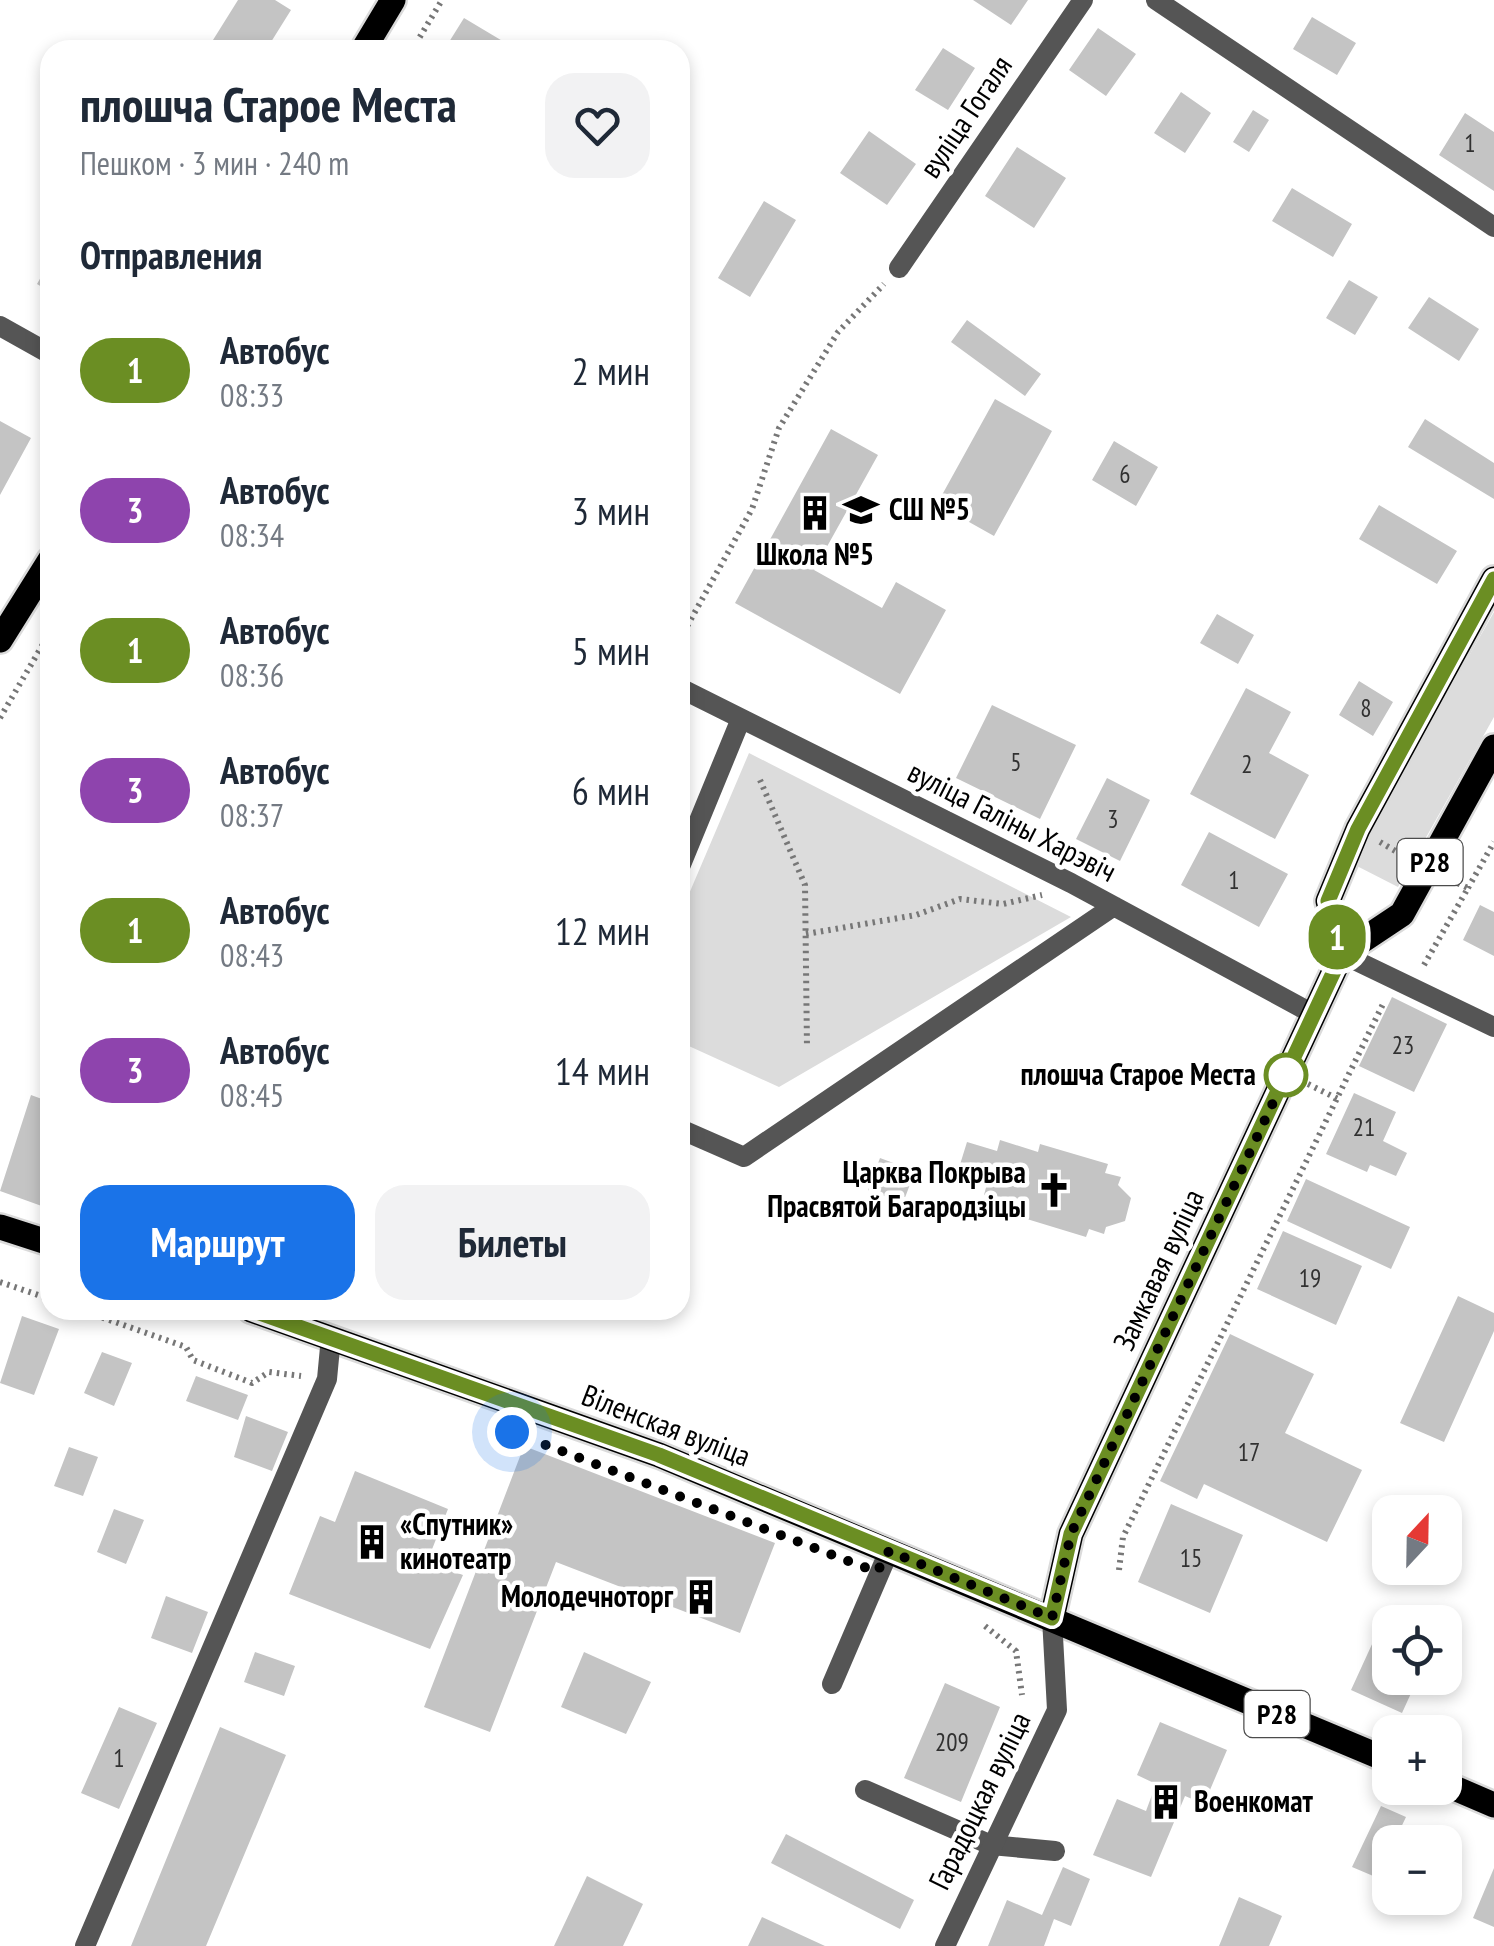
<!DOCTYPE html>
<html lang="ru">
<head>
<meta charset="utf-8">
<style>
  :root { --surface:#fff; --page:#f2f2f3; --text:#1f2937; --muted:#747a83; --accent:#1a73e8 }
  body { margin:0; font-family:"PT Sans Narrow",sans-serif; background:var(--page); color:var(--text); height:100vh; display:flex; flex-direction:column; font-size:38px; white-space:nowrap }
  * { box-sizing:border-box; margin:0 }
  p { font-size:32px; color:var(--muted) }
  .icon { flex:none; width:55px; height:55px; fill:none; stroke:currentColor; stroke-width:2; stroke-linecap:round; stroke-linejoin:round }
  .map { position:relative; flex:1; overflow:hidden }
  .details { position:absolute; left:40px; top:40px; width:650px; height:1280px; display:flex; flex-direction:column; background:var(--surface); border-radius:30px; box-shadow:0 5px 15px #0003 }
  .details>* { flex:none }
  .badge { padding:0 20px; border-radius:32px; font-size:35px; line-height:65px }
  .needle { width:65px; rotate:22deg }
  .tools { position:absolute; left:1372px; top:1495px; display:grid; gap:20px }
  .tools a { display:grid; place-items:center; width:90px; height:90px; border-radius:20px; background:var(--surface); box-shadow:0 5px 15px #0003; font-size:50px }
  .you { position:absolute; width:50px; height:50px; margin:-25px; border:8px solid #fff; border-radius:50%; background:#1a73e8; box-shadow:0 0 0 15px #1a73e833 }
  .map>.badge { position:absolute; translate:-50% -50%; box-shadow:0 0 0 5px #fff }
  h2 { padding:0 40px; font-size:38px; line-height:90px }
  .round { display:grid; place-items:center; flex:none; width:105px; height:105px; border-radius:30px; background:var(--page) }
  .overview { display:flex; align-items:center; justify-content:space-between; height:170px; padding:0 40px }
  h1 { font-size:48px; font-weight:700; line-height:75px }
  .action { display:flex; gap:20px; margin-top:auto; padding:20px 40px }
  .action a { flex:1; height:115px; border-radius:30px; background:var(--accent); color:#fff; font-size:40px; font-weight:700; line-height:115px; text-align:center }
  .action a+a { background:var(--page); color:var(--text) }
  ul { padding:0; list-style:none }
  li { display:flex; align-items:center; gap:30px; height:140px; padding:0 40px }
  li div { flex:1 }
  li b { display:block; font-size:38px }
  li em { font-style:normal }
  li .badge { min-width:110px; font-weight:700; text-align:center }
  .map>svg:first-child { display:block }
</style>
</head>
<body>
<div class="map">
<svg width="1494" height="1946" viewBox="0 0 1494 1946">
  <rect width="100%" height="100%" fill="#fff"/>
  <path fill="#dcdcdc" d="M1494,612v105l-96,170 -47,-24z
    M749,753l322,164 -292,170 -99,-45v-127z"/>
  <path fill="#c4c4c4" d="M238,0h37l16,10 -25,40h-37l-16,-10z
    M973,0h55l-17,25z
    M1312,17l44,26 -19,32 -44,-26z
    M464,18l47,28 -2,4h-65z
    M1098,28l38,26 -30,42 -37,-26z
    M943,48l32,20 -27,42 -33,-20z
    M1181,92l30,21 -26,40 -31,-20z
    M1253,110l16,10 -20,32 -16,-10z
    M1465,113l29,19v59l-55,-36z
    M869,131l47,33 -29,41 -47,-32z
    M1017,147l49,31 -32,50 -49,-32z
    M1292,188l60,36 -19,33 -61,-36z
    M764,201l32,19 -46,77 -32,-19z
    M50,261v31l-13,-8z
    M1349,280l29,17 -23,38 -29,-17z
    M1429,297l50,32 -20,32 -51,-33z
    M967,320l74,54 -16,22 -74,-54z
    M995,399l57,32 -58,105 -57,-32z
    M1425,419l69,44v36l-86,-52z
    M0,421l31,17 -31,57z
    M831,429l47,26 -64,115 68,38 14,-26 50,28 -46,84 -165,-91z
    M1114,441l44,26 -22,39 -44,-26z
    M1379,505l78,46 -20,33 -78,-45z
    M1217,614l37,21 -16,29 -38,-21z
    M1359,681l34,21 -20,34 -34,-21z
    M1246,688l45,24 -22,41 40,22 -34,64 -85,-45z
    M992,705l84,40 -36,74 -84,-41z
    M1107,778l43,22 -30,61 -44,-22z
    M1209,832l79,42 -29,53 -78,-42z
    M1480,905l14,7v44l-31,-16z
    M1392,997l55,27 -33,68 -55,-26z
    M1354,1093l42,19 -13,29 24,12 -11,23 -26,-11 -3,7 -41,-18z
    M31,1095l19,7v107l-50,-18z
    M1000,1140l38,12 2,-8 68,20 -3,9 16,4 -3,8 13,13 -6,23 -19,6 -2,7 -15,-5 -3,8 -69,-21 3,-10 -36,-11 4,-15 -30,-9 9,-29 30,9z
    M880,1158l35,13 -12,32 -35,-13z
    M1306,1179l104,48 -19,42 -104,-48z
    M1283,1231l79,35 -26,59 -79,-36z
    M1458,1296l36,17v18l-50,111 -44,-19z
    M22,1316l37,13 -25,66 -34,-12z
    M1230,1334l84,40 -29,59 77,37 -35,72 -123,-58 -7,15 -37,-18z
    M102,1352l30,11 -18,43 -30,-13z
    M196,1376l52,19 -10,25 -52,-19z
    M246,1416l42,16 -16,39 -38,-14z
    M524,1446l251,97 -35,90 -184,-71 -66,170 -66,-25z
    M69,1447l29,10 -15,39 -29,-10z
    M355,1471l93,38 -21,53 36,13 -33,74 -141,-55 31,-78 15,6z
    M1171,1504l72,31 -33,78 -72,-31z
    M114,1509l30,11 -18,44 -29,-12z
    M166,1596l42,16 -16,41 -41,-15z
    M1384,1618l6,3v57h28l-16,35 -51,-23z
    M255,1652l40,14 -11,30 -40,-14z
    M584,1652l67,30 -25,52 -65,-27z
    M945,1683l55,24 -39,95 -57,-24z
    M119,1707l38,16 -38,86 -38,-16z
    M1160,1722l67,28 -23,54 -19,-8 -34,81 -58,-22 24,-56 29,12 10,-27 -19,-9z
    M220,1727l66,28 -80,191h-75z
    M1381,1806l25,11 -12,25h-4l-12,36 -26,-11z
    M786,1834l128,66 -14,29 -129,-66z
    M1063,1867l27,12 -19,47 -17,-7 -10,27h-56l19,-46 35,15z
    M1494,1868v59l-21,-9z
    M587,1876l56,28 -20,42h-69z
    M1239,1897l43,19 -13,30h-50z
    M762,1917l63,29h-77z"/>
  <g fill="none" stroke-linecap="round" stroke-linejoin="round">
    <defs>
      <path id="primary" d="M363,50l30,-50
        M0,640l50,-80
        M1342,954l-14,-53 30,-72 136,-250
        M0,1227l50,16
        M251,1310l408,145 731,306
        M1052,1618l19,-84 271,-580 60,-40 92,-167
        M1445,1784l49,21"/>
    </defs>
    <use href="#primary" stroke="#dbdbdb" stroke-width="30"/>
    <path stroke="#777" stroke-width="6" stroke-dasharray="2.5 5" stroke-linecap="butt" d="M412,50l30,-50
      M680,639l72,-130 27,-81 59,-96 46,-48
      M0,718l50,-86
      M760,780l45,105 2,163
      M1380,842l24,14
      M1468,888l26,-46
      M806,934l110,-19 44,-16 43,5 39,-9
      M1424,965l44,-77 -17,-8
      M1308,1084l30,15
      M0,1282l50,17
      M81,1310l105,37 7,13 59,23 17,-11 32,4
      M1119,1570l4,-33 261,-535
      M985,1626l31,25 6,44"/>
    <path stroke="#555" stroke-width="20" d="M832,1684l57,-133
      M865,1790l126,55 64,6
      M85,1946l242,-567 4,-42"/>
    <path stroke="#555" stroke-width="20" d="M1156,0l338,227
      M899,268l184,-268
      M0,326l50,28
      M680,688l391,195 244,132
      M680,867l60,-146
      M1342,954l152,73
      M680,1129l64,28 370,-251"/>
    <path stroke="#555" stroke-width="20" d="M945,1946l112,-236 -5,-92"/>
    <use href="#primary" stroke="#000" stroke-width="25"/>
  </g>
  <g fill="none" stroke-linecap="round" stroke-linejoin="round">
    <defs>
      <path id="line" d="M251,1310l408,145 393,163 19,-84 271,-580 -14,-53 30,-72 136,-250"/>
    </defs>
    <use href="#line" stroke="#fff" stroke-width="22"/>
    <use href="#line" stroke="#6b8e23" stroke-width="15"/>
    <path stroke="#000" stroke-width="10" stroke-dasharray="0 18" d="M512,1432l365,140 12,-21 163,67 19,-84 215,-459"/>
  </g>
  <defs>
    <symbol id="school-bare" viewBox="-9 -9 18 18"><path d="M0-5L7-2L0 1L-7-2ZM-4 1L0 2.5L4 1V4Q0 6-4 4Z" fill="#000" stroke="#fff" stroke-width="2.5" paint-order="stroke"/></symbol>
    <symbol id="building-bare" viewBox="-9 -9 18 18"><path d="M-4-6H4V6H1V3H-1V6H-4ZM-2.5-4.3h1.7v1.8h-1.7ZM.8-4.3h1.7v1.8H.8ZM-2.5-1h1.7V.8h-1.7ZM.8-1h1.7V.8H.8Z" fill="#000" stroke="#fff" stroke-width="2.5" paint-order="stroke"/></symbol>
    <symbol id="church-bare" viewBox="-9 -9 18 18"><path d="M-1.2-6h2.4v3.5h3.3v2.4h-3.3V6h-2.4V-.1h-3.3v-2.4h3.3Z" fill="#000" stroke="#fff" stroke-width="2.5" paint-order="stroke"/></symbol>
  </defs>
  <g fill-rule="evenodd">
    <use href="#school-bare" x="836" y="485" width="50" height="50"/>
    <use href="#building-bare" x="790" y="488" width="50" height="50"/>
    <use href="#church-bare" x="1029" y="1165" width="50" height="50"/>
    <use href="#building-bare" x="347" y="1517" width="50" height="50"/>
    <use href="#building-bare" x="676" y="1572" width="50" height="50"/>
    <use href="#building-bare" x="1141" y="1777" width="50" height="50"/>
  </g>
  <circle fill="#fff" stroke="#6b8e23" stroke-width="5" cx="1286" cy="1075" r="20"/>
  <g text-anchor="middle" stroke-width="9" stroke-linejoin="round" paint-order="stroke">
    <g font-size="25" fill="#313131">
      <text x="1470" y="152">1</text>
      <text x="1125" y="483">6</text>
      <text x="1366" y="717">8</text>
      <text x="1016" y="771">5</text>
      <text x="1247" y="773">2</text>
      <text x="1113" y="828">3</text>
      <text x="1234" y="889">1</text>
      <text x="1403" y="1054">23</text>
      <text x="1364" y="1136">21</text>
      <text x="1310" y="1287">19</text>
      <text x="1249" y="1461">17</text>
      <text x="1191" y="1567">15</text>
      <text x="952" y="1751">209</text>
      <text x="119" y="1767">1</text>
    </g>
    <g fill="#fff" stroke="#4c4c4c" stroke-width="2.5">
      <rect x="1397.5" y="839" width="65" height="46" rx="8"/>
      <rect x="1244.5" y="1691" width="65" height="46" rx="8"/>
    </g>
    <g font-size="28" font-weight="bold" fill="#000">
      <text x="1430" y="872">Р28</text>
      <text x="1277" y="1724">Р28</text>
    </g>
    <g font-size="30" fill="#000" stroke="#fff">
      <text transform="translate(966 117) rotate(-56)" y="10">вуліца Гогаля</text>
      <text transform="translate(1012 822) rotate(27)" y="10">вуліца Галіны Харэвіч</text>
      <text transform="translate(1159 1270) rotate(-65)" y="10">Замкавая вуліца</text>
      <text transform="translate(666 1426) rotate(21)" y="10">Віленская вуліца</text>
      <text transform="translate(980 1801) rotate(-64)" y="10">Гарадоцкая вуліца</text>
    </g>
    <g font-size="30" font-weight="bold" fill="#000" stroke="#fff" text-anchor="start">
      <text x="889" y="520">СШ №5</text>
      <text x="815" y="565" text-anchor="middle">Школа №5</text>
      <text x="1026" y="1183" text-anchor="end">Царква Покрыва<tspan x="1026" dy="34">Прасвятой Багародзіцы</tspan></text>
      <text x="400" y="1535">«Спутник»<tspan x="400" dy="34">кинотеатр</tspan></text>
      <text x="673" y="1607" text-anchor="end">Молодечноторг</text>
      <text x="1194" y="1812">Военкомат</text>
    </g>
    <g font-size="30" font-weight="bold" fill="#000" stroke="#fff" text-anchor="end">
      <text x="1256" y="1085">плошча Старое Места</text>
    </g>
  </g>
</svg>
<div class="tools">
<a><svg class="needle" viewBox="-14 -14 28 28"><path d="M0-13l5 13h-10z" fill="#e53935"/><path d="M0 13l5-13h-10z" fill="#747a83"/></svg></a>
<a><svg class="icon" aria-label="locate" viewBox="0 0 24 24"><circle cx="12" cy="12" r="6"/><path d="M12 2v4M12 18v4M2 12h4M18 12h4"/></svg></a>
<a>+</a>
<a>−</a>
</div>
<div class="you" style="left:512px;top:1432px"></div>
<b class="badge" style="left:1337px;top:937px;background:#6b8e23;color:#fff">1</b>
<section class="details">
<div class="overview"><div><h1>плошча Старое Места</h1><p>Пешком · 3 мин · 240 m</p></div><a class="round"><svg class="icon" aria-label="heart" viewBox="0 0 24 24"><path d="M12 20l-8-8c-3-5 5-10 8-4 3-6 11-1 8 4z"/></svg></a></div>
<h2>Отправления</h2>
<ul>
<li><span class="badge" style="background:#6b8e23;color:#fff">1</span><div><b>Автобус</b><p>08:33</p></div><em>2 мин</em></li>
<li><span class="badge" style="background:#8e44ad;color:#fff">3</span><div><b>Автобус</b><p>08:34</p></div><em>3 мин</em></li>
<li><span class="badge" style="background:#6b8e23;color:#fff">1</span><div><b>Автобус</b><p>08:36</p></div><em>5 мин</em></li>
<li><span class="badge" style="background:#8e44ad;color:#fff">3</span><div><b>Автобус</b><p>08:37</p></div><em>6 мин</em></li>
<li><span class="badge" style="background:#6b8e23;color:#fff">1</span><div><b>Автобус</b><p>08:43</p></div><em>12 мин</em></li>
<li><span class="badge" style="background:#8e44ad;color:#fff">3</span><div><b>Автобус</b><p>08:45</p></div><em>14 мин</em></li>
</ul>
<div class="action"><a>Маршрут</a><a>Билеты</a></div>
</section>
</div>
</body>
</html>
